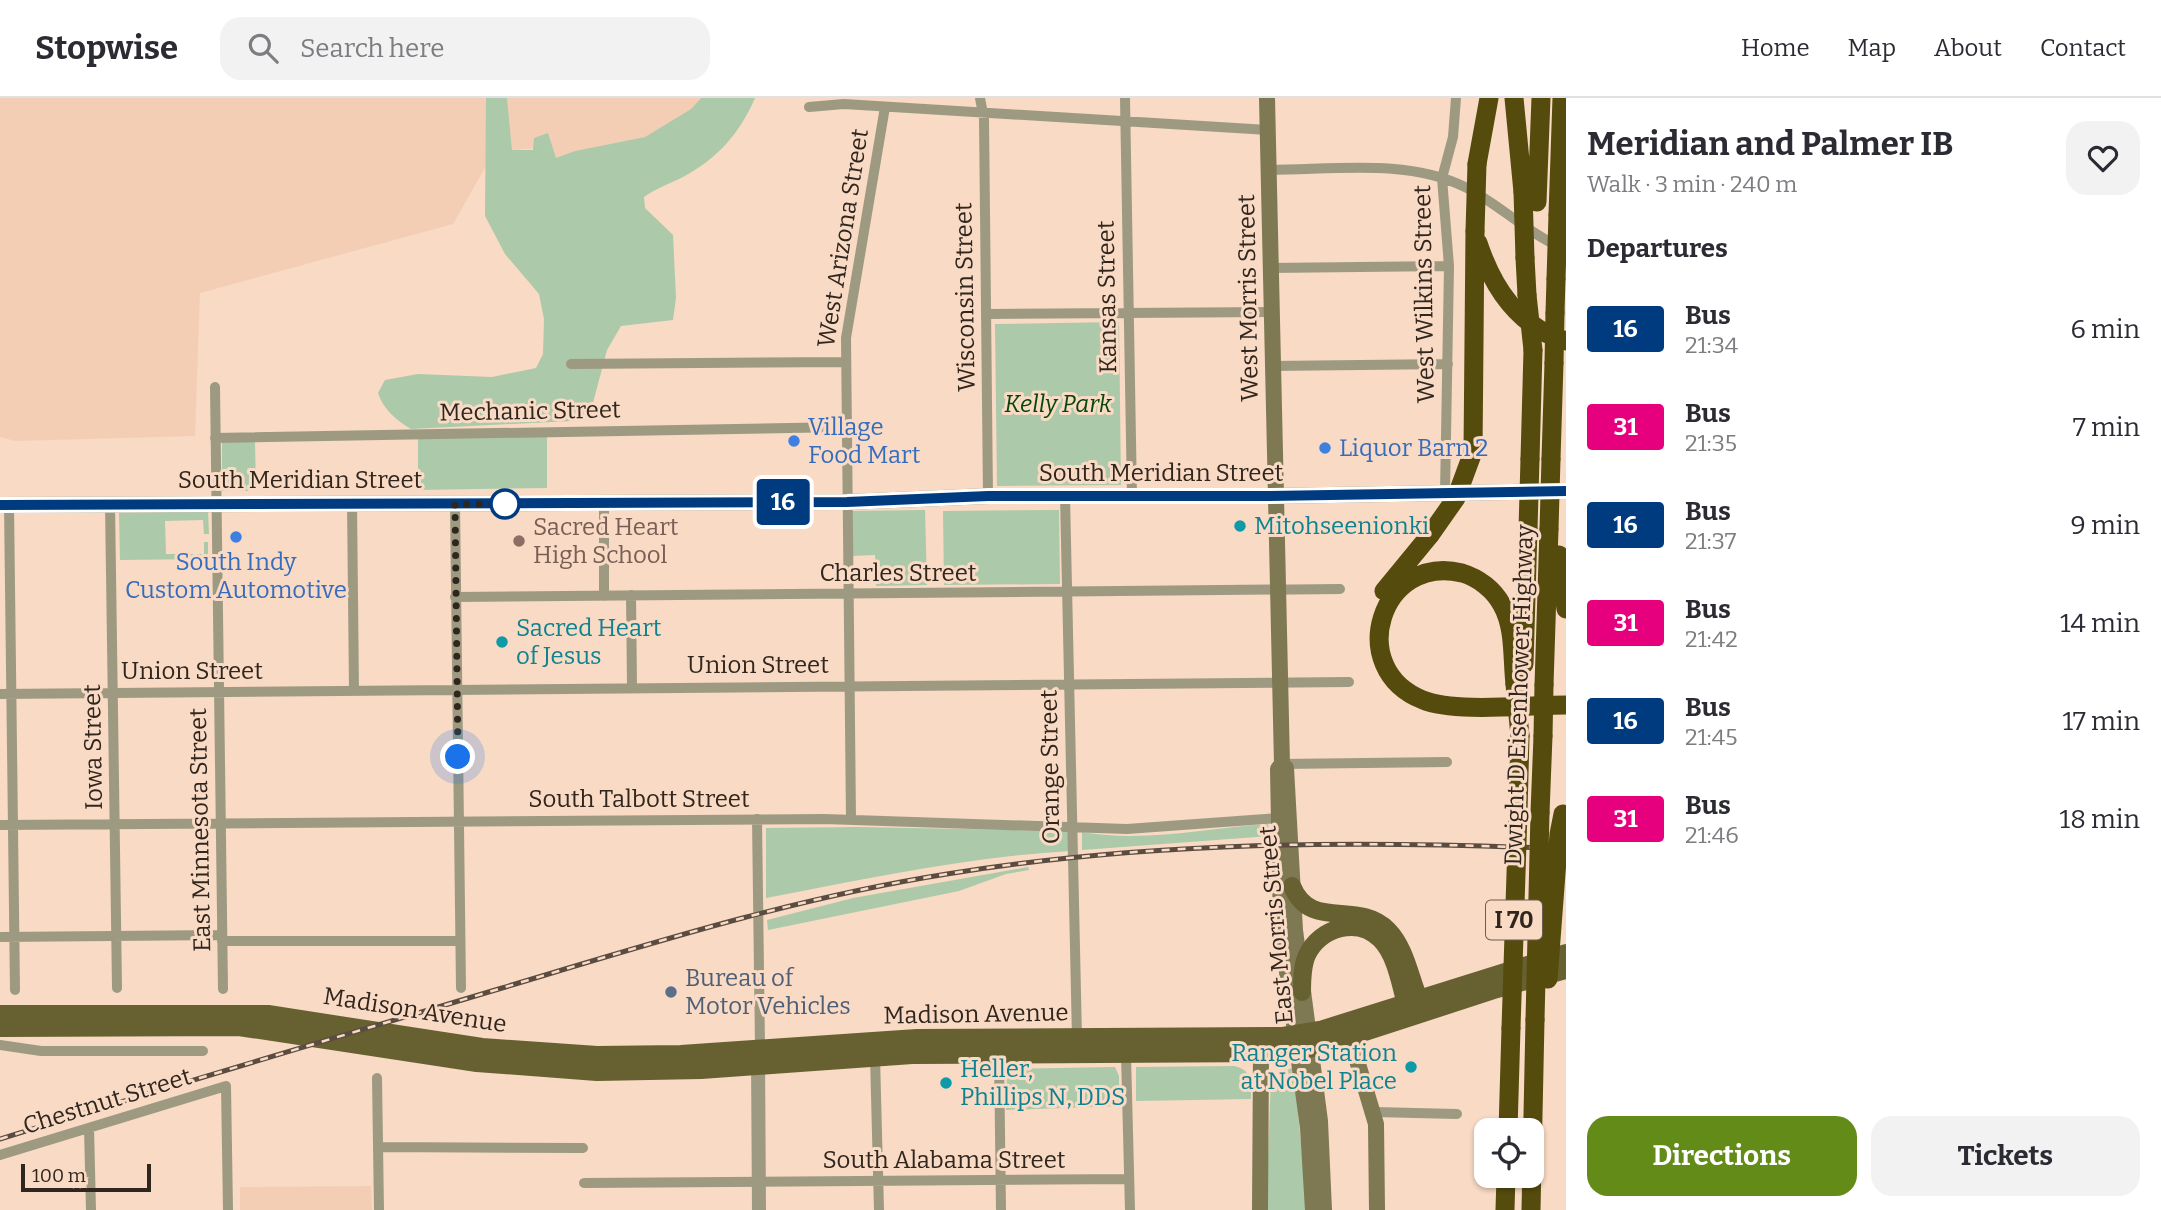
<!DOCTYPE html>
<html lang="en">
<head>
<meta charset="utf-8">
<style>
  :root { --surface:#fff; --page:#f2f2f3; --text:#2b2b33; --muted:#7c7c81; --line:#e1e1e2; --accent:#638b18 }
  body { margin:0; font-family:Bitter,serif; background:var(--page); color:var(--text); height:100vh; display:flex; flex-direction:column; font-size:26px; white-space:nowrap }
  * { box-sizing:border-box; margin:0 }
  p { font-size:23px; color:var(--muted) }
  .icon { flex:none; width:38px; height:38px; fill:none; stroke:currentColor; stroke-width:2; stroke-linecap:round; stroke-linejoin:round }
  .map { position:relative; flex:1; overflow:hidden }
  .drawer { display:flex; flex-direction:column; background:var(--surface); width:595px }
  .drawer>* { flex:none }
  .badge { padding:0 14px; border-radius:5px; font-size:24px; line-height:46px }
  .tools { position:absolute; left:1474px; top:1020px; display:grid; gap:14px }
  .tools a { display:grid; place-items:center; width:70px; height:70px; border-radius:14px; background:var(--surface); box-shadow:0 2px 5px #0004; font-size:35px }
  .scale { position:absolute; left:21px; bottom:18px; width:130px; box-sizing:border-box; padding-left:7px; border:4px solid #31261e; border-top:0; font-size:19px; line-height:24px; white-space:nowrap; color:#31261e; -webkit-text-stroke:5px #f8dac5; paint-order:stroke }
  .you { position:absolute; width:35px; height:35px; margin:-18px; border:5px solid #fff; border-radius:50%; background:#1a73e8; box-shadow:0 0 0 10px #1a73e833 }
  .map>.badge { position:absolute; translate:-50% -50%; box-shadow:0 0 0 4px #fff }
  h2 { padding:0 21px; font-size:26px; line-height:63px }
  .round { display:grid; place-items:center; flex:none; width:74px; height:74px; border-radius:21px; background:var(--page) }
  .head { display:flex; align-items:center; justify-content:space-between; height:119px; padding:0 21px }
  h1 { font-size:33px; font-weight:700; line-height:52px }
  .button { display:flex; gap:14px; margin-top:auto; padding:14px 21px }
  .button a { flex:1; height:80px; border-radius:21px; background:var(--accent); color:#fff; font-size:28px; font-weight:700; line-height:80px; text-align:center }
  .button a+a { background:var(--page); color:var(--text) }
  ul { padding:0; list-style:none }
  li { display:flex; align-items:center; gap:21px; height:98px; padding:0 21px }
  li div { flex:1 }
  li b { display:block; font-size:26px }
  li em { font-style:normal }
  li .badge { min-width:77px; font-weight:700; text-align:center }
  header { display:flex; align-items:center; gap:42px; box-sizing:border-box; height:98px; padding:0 35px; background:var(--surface); border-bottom:2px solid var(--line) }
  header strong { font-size:33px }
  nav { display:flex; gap:38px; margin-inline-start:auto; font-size:24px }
  .search { width:490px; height:63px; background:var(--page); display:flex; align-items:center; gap:18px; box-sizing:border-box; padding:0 24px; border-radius:21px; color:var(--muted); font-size:26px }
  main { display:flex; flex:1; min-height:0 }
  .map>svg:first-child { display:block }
</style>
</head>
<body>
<header>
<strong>Stopwise</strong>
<div class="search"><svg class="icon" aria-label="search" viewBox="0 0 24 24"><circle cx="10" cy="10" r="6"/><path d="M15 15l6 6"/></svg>Search here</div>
<nav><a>Home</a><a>Map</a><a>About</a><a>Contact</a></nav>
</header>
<main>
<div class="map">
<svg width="1566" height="1112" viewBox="0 0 1566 1112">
  <rect width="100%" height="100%" fill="#f8dac5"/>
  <path fill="#f3ceb4" d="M0,0h486v68l-33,58 -253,69 -5,143 -180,5 -15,-4z
    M507,0h194l-10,11 -46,28 -70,14 -19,8 -6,-12 -38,3z
    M371,1088l1,24h-132v-23z"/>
  <path fill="#acc9a9" d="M486,0h21l5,52h21l1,-12 14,-5 8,25 19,-7 70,-14 46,-28 10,-11h54c-15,35 -38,61 -72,79 -14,7 -26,11 -39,20l1,11 28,27 3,63 -3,22 -52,6 -14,24 -17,64 -19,7 -160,8c-14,-8 -28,-20 -33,-36l7,-13 33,-6 74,3 44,-9 7,-14 1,-35 -5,-25 -34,-40 -20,-38z
    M1119,224l2,163 -124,1 -2,-162z
    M547,337v53l-129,2v-54z
    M222,342l33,2 1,49h-34z
    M925,412l2,75 -51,1 -1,-31 -23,1 -1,-45z
    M1059,412l1,74 -116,1 -1,-74z
    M208,413l1,23h-5l-1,-14 -38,1 1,33h38v-12h4v17l-88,1 -1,-47z
    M1268,726l2,12 -188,14v-18c61,11 126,-4 186,-8z
    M858,729l211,4 1,20c-102,6 -203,28 -304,47v-70z
    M1028,769l1,3 -23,4 -47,17 -191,39 -1,-10 86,-22z
    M1234,968c19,4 17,17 17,33l-115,2v-34z
    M1115,969l4,9v30l-113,4 1,-41z
    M1294,969l13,143h-41l5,-133z"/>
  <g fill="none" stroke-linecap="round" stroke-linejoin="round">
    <path stroke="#9e9a82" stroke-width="10" d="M980,0l4,21 4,377
      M1125,0l7,398
      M809,9l35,-3 424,26
      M1268,72c64,0 139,-12 197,17 34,17 61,45 95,60
      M1270,170l179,-2
      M987,216l284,-2
      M571,266l275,-2
      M1272,268l176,-2
      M215,289l8,602
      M215,340l632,-11
      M1445,394l4,-226 -7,-88 11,-41 3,-39
      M1065,398l12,542
      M352,404l2,189
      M604,405v93
      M110,406l7,484
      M455,406l6,484
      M9,407l6,485
      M631,497l1,91
      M455,499l885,-8
      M0,596l1349,-12
      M1282,666l165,-2
      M757,721l3,228
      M851,722l-5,-482 39,-231
      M0,727l824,-6 303,10 151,-11
      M0,839l222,-2
      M222,843h238
      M0,947l41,6h162
      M999,957l2,155
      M1126,957l4,155
      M875,959l4,153
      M377,980l2,132
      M1374,1014l83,2
      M89,1030l2,82
      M378,1049l205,1
      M0,1057l226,-69 2,124
      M584,1085l545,-4"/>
    <path stroke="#9e9a82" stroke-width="14" d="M758,960l1,152"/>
    <path stroke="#7e7853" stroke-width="16" d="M1267,0l15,666 -4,5 3,159 27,200 5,82
      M0,407l847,-3 141,-6h278l300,-5
      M1286,670l9,162 25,191 4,89
      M1350,939l26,87 1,86
      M1260,1112l1,-156"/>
    <path stroke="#676031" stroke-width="18" d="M1292,788c19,46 65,13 96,44 17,17 22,47 31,69
      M1302,894c0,-12 0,-26 5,-37 13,-28 51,-38 73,-16 16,16 20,44 26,65
      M0,916h268l214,33 115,8 84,-1 236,-16 366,-2
      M0,930l239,-1 238,36 120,9 104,-2 211,-15 374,-2
      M1320,932l246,-77
      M1322,948l175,-57 69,-19"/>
    <path stroke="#544b0d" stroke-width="19" d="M1514,0l9,94
      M1477,66l12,-66
      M1537,104l4,-104
      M1558,117l4,-117
      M1478,145c15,45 40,84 88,98
      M1525,160l2,37
      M1555,215l1,-34
      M1473,354l2,-221
      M1530,361l3,-109
      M1551,361l3,-96
      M1559,457l7,54
      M1384,493l46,-56
      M1524,566l4,-135
      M1515,586c-3,-26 0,-56 -13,-79 -8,-15 -23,-27 -40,-32 -81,-20 -118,96 -39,127 31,13 106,5 143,5
      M1544,587l5,-156
      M1518,714l2,-76
      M1540,715l3,-77
      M1508,1032l3,-102
      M1505,1112l1,-34
      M1531,1112l4,-190"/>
    <defs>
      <path id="rail" d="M0,1041c167,-52 335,-101 502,-151 147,-44 292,-90 445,-114 203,-33 413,-34 619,-25"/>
    </defs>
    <use href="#rail" stroke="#5b4c41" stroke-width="5"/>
    <use href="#rail" stroke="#f8dac5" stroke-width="2.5" stroke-dasharray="8" stroke-linecap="butt"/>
    <path stroke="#676031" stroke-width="18" d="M1283,938l37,-6
      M1286,955l36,-7"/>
    <path stroke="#544b0d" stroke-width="19" d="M1523,94l2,66
      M1475,133l2,-67
      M1556,181l2,-64
      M1527,197l6,55
      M1554,265l1,-50
      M1528,431l2,-70
      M1549,431l2,-70
      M1430,437l26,-37 17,-46
      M1515,586l5,52
      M1543,638l1,-51
      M1548,881l11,-145 4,-20
      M1535,922l5,-207
      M1511,930l7,-216"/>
  </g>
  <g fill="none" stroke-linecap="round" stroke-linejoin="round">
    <defs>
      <path id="line" d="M0,407l847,-3 141,-6h278l300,-5"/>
    </defs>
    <use href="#line" stroke="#fff" stroke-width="16"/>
    <use href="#line" stroke="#003b80" stroke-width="10"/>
    <path stroke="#31261e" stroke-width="7" stroke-dasharray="0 12.6" d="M458,659l-3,-253h53h-3"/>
  </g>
  <g fill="#3f7fe0" stroke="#f8dac5" stroke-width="2.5">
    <circle cx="794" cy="343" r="7"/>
    <circle cx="1325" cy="350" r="7"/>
    <circle cx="236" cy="439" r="7"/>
  </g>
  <circle fill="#fff" stroke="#003b80" stroke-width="3.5" cx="505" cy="406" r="14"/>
  <g fill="#0f9aa8" stroke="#f8dac5" stroke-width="2.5">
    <circle cx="1240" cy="428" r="7"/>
    <circle cx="502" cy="544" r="7"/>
    <circle cx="1411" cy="969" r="7"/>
    <circle cx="946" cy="985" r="7"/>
  </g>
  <circle fill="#8d6e63" stroke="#f8dac5" stroke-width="2.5" cx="519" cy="443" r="7"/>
  <circle fill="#5c6f8a" stroke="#f8dac5" stroke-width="2.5" cx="671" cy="894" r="7"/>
  <g text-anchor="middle" stroke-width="6" stroke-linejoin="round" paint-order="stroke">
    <rect fill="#f8dac5" stroke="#6d5c50" stroke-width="2" x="1486" y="802.5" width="56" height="39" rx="5"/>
    <g font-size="23" font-weight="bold" fill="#31261e">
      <text x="1514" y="830">I 70</text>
    </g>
    <g font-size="24" fill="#31261e" stroke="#f8dac5">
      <text transform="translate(843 140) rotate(-81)" y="8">West Arizona Street</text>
      <text transform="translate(1424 196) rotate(-91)" y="8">West Wilkins Street</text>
      <text transform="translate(965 199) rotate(-91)" y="8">Wisconsin Street</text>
      <text transform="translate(1107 199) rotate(-91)" y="8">Kansas Street</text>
      <text transform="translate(1248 200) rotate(-91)" y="8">West Morris Street</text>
      <text transform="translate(530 313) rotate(-1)" y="8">Mechanic Street</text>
      <text x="1161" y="383">South Meridian Street</text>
      <text x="300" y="390">South Meridian Street</text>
      <text x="898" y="483">Charles Street</text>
      <text x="758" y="575">Union Street</text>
      <text x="192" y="581">Union Street</text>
      <text transform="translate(1519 597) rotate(-88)" y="8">Dwight D Eisenhower Highway</text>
      <text transform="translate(93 649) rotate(-91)" y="8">Iowa Street</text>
      <text transform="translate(1050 669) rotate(-91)" y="8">Orange Street</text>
      <text x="639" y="709">South Talbott Street</text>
      <text transform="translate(200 732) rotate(-91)" y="8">East Minnesota Street</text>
      <text transform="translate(1276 827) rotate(-95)" y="8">East Morris Street</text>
      <text transform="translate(415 912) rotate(9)" y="8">Madison Avenue</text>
      <text transform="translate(976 916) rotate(-1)" y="8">Madison Avenue</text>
      <text transform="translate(107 1003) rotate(-17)" y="8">Chestnut Street</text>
      <text x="944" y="1070">South Alabama Street</text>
    </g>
    <g font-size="24" font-style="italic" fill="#064609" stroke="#f8dac5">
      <text x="1058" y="314">Kelly Park</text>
    </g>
    <g font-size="24" fill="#366cbe" stroke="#f8dac5" text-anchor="start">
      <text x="808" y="337">Village<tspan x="808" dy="28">Food Mart</tspan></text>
      <text x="1339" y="358">Liquor Barn 2</text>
      <text x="236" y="472" text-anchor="middle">South Indy<tspan x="236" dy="28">Custom Automotive</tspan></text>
    </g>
    <g font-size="24" fill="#0d838f" stroke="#f8dac5" text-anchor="start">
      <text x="1254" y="436">Mitohseenionki</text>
      <text x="516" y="538">Sacred Heart<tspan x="516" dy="28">of Jesus</tspan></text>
      <text x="1397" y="963" text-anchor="end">Ranger Station<tspan x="1397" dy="28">at Nobel Place</tspan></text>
      <text x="960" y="979">Heller,<tspan x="960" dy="28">Phillips N, DDS</tspan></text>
    </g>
    <g font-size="24" fill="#785e54" stroke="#f8dac5" text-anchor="start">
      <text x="533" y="437">Sacred Heart<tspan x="533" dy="28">High School</tspan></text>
    </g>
    <g font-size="24" fill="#4e5e75" stroke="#f8dac5" text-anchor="start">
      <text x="685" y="888">Bureau of<tspan x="685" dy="28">Motor Vehicles</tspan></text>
    </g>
  </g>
</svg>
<div class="tools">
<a><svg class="icon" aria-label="locate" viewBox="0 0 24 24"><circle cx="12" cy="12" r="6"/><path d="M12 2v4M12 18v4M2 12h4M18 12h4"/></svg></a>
</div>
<div class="scale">100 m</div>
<div class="you" style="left:458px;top:659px"></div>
<b class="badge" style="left:783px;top:404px;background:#003b80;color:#fff">16</b>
</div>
<section class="drawer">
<div class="head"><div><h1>Meridian and Palmer IB</h1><p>Walk · 3 min · 240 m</p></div><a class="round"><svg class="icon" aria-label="heart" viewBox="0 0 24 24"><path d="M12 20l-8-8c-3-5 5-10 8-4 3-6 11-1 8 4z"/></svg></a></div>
<h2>Departures</h2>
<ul>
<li><span class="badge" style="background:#003b80;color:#fff">16</span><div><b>Bus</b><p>21:34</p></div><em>6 min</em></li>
<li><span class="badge" style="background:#e6007e;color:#fff">31</span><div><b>Bus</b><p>21:35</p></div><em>7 min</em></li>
<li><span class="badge" style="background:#003b80;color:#fff">16</span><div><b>Bus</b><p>21:37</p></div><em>9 min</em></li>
<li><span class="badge" style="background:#e6007e;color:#fff">31</span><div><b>Bus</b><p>21:42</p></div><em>14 min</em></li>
<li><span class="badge" style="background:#003b80;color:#fff">16</span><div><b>Bus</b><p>21:45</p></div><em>17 min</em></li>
<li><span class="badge" style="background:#e6007e;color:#fff">31</span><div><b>Bus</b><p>21:46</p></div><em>18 min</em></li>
</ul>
<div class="button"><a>Directions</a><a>Tickets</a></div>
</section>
</main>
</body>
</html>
